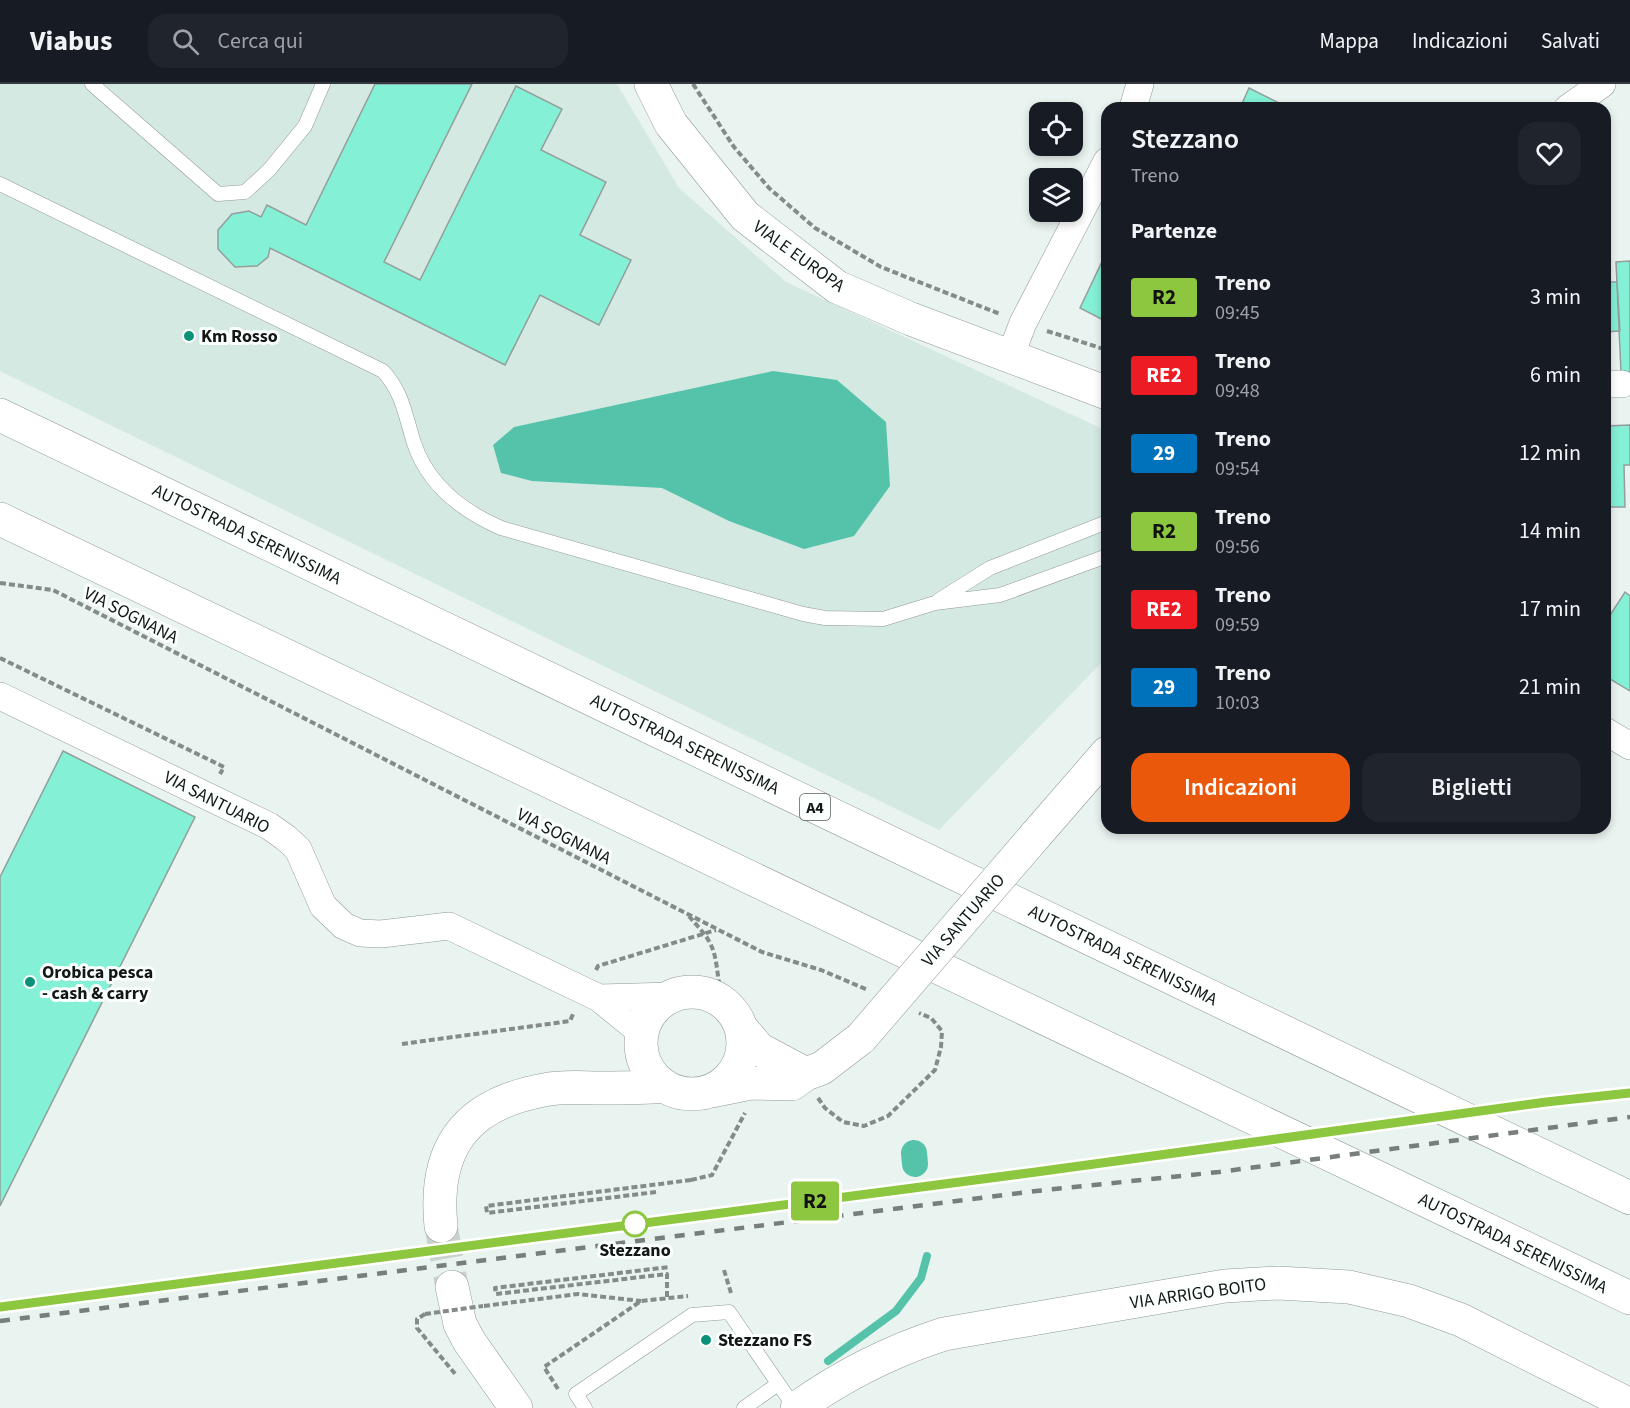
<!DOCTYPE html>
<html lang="it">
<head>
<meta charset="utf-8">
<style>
  :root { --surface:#171b24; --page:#20242c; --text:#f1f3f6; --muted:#9ea1a6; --line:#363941; --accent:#ea580c }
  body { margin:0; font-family:"Source Sans 3",sans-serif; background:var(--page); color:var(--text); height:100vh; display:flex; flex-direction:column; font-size:22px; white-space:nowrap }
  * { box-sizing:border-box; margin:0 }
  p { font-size:20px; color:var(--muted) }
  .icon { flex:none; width:33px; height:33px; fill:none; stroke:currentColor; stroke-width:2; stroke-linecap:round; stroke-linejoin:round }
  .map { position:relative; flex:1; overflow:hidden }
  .panel { position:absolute; left:1101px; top:18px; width:510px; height:732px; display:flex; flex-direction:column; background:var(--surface); border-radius:18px; box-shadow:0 3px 9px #0003 }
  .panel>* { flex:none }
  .badge { padding:0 12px; border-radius:4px; font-size:21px; line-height:39px }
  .fabs { position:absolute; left:1029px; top:18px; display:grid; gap:12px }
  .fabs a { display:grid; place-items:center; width:54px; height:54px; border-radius:12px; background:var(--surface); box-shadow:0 3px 9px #0003; font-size:30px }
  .map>.badge { position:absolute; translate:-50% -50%; box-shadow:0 0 0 3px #fff }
  h2 { padding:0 30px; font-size:22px; line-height:54px }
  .round { display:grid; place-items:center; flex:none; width:63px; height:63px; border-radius:18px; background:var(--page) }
  .summary { display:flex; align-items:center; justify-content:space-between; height:102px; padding:0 30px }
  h1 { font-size:28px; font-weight:600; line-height:45px }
  .action { display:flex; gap:12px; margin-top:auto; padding:12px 30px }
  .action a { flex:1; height:69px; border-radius:18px; background:var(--accent); color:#fff; font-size:24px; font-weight:600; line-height:69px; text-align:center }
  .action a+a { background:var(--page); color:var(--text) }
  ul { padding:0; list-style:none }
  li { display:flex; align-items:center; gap:18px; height:78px; padding:0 30px }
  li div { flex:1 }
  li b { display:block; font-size:22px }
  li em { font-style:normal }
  li .badge { min-width:66px; font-weight:700; text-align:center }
  header { display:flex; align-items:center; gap:36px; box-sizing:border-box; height:84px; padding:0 30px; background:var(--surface); border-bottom:2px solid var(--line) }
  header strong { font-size:28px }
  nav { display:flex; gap:33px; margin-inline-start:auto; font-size:21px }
  .search { width:420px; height:54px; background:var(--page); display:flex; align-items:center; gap:15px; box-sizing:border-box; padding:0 21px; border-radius:18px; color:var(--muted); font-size:22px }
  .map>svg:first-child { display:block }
</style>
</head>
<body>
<header>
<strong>Viabus</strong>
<div class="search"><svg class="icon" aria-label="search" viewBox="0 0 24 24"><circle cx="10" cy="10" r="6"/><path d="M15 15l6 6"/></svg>Cerca qui</div>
<nav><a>Mappa</a><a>Indicazioni</a><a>Salvati</a></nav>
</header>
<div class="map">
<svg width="1630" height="1324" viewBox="0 0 1630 1324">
  <rect width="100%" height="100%" fill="#e9f3f0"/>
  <path fill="#d5e9e3" d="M0,0h617l62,104 107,94 321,149v226l-168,173 -939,-459z"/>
  <path fill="#55c3aa" d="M773,287l64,9 49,42 4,64 -36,50 -50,13 -75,-28 -67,-33 -130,-7 -31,-8 -8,-28 21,-18z"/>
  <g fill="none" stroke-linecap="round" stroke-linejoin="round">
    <path stroke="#55c3aa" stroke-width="8" d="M828,1277l68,-50 25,-33 6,-22"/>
    <path stroke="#55c3aa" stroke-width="26" d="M914,1069l1,11"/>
  </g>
  <path fill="#84f0d5" stroke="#949e9b" stroke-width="1.5" d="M375,0h97l-88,178 36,18 96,-194 46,23 -21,41 65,32 -26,53 51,25 -32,65 -59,-30 -35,70 -235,-117 -2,9 -11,9 -22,1 -17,-18v-19l14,-16 17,-3 12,6 6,-12 39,20z
    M1249,4l40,20h-49z
    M1107,167v71l-27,-14z
    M1630,177v112h-9l-5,-111z
    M1605,198h12l3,49 -15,1z
    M1630,341v40h-6l1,42h-20v-81z
    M1625,508l5,4v95l-25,-15v-53z
    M63,667l132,66 -195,389v-329z"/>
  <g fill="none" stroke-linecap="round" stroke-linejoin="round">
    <path stroke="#c9d2cf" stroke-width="33" stroke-dasharray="33 16" stroke-linecap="butt" d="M441,1142l11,61"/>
    <defs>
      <path id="lane" d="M92,0l126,110 27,-2 24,-22 36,-44 18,-42
        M0,100l383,187c20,22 22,44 31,72 14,42 48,68 87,85l302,86 22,4 58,1 52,-16 65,-8 107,-39
        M939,516l51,-32 117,-46
        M585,1324l-9,-14 116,-79 37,-3 66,96
        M744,1324l34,-24"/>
      <path id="street" d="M1133,24l7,-24
        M1568,24l34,-24
        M1010,273l13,-34 84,-162
        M1605,300h17
        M0,612l269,130 17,12 12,11 25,57 21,20 16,7 21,1 68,-8 150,72 43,35
        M1605,647l25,15
        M599,914l73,-2"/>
      <path id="secondary" d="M651,0l20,40 74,92 92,71 74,32 196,74
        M1035,752l72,-83
        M641 959a51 51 0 1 1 102 0a51 51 0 1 1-102 0Z
        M742,945l17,20 47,25
        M711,1007l40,-8 41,1 14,-10 16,-6 39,-30
        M441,1142c-8,-78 25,-122 103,-136 18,-4 38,-2 56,-2 21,0 43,0 65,-2
        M452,1203l8,37 9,17 47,67
        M797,1324c46,-33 94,-57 147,-74l281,-48 53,-3 71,4 60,14 52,19 169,85"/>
      <path id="highway" d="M0,331l1630,783
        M0,435l1630,779"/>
    </defs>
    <use href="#lane" stroke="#8f9996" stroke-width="15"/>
    <use href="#street" stroke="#8f9996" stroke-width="28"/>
    <use href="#secondary" stroke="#8f9996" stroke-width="34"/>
    <use href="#highway" stroke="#8f9996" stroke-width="34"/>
    <path stroke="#848b89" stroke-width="4" stroke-dasharray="6 3" stroke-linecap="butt" d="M693,0l41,63 35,41 46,40 66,39 119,47
      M1047,247l60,19
      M1103,422l4,-14
      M0,499l53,7 709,362 59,18 47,20
      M0,574l224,109 -4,7
      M689,832c7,9 16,17 21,27 10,19 5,41 16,61
      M596,886l2,-4 118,-36
      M402,960l168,-23 3,-7
      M818,1014l7,10 18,14 21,4 24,-10 47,-46 6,-23 1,-16 -11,-13 -12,-5
      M691,1096l21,-5 33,-62
      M656,1108l-169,21 -1,-7 205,-26v-2
      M724,1186l7,23h-3
      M667,1213v-23l-171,20 -1,-6 174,-21
      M484,1222l94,-12 63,7
      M425,1230l-8,5v9l39,47
      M558,1305l-14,-22 97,-66 47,-5"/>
    <use href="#lane" stroke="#fff" stroke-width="14"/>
    <use href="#street" stroke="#fff" stroke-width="27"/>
    <use href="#secondary" stroke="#fff" stroke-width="33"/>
    <use href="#highway" stroke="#fff" stroke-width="33"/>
    <path stroke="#777e7c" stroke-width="4.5" stroke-dasharray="10 10" stroke-linecap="butt" d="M0,1223l1036,-135 510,-70 84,-9
      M0,1237l1036,-130 183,-19 411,-55"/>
    <defs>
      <path id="secondary-bridge" d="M861,954l174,-202"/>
    </defs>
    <use href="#secondary-bridge" stroke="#8f9996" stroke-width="34" stroke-linecap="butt"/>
    <path stroke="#848b89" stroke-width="4" stroke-dasharray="6 3" stroke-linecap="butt" d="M425,1230l58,-8"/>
    <use href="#secondary-bridge" stroke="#fff" stroke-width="33"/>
  </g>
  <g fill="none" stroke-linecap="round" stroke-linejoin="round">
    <defs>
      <path id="line" d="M0,1223l1036,-135 510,-70 84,-9"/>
    </defs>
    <use href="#line" stroke="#fff" stroke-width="14"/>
    <use href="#line" stroke="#8dc63f" stroke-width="9"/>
  </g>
  <g fill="#0c9179" stroke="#fbfffe" stroke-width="2">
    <circle cx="189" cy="252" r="6"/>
    <circle cx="30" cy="898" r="6"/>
    <circle cx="706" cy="1256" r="6"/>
  </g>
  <circle fill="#fff" stroke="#8dc63f" stroke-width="3" cx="635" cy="1140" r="12"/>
  <g text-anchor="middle" stroke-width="6" stroke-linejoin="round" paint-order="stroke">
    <rect fill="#fbfffe" stroke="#595d5c" stroke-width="1.5" x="800" y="710" width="30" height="26" rx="4.5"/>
    <g font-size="16" font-weight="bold" fill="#131716">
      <text x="815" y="729">A4</text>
    </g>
    <g font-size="18" fill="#131716" stroke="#fbfffe">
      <text transform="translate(799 172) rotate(36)" y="6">VIALE EUROPA</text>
      <text transform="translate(247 450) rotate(26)" y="6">AUTOSTRADA SERENISSIMA</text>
      <text transform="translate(131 531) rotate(27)" y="6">VIA SOGNANA</text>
      <text transform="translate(685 660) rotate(26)" y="6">AUTOSTRADA SERENISSIMA</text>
      <text transform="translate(217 718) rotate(27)" y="6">VIA SANTUARIO</text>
      <text transform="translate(564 752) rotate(27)" y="6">VIA SOGNANA</text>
      <text transform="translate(963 836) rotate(-49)" y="6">VIA SANTUARIO</text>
      <text transform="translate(1123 871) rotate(26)" y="6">AUTOSTRADA SERENISSIMA</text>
      <text transform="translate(1513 1159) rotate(26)" y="6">AUTOSTRADA SERENISSIMA</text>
      <text transform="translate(1198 1209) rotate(-8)" y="6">VIA ARRIGO BOITO</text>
    </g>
    <g font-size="18" font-weight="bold" fill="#131716" stroke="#fbfffe" text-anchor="start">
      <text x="201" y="258">Km Rosso</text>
      <text x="42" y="894">Orobica pesca<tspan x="42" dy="21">- cash &amp; carry</tspan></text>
      <text x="718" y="1262">Stezzano FS</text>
    </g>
    <g font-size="18" font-weight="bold" fill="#131716" stroke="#fbfffe">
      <text x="635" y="1172">Stezzano</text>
    </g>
  </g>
</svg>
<div class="fabs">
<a><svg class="icon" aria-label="locate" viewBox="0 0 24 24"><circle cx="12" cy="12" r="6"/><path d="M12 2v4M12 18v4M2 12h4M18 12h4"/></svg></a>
<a><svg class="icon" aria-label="layers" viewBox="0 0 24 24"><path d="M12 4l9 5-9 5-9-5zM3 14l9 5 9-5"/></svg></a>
</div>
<b class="badge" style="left:815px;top:1117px;background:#8dc63f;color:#111">R2</b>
<section class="panel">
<div class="summary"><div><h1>Stezzano</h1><p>Treno</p></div><a class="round"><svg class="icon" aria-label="heart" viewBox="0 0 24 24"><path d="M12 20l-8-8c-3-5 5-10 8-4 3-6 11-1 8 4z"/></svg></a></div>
<h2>Partenze</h2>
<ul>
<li><span class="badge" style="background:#8dc63f;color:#111">R2</span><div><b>Treno</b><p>09:45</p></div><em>3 min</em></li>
<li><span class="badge" style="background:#ed1c24;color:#fff">RE2</span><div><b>Treno</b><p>09:48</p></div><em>6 min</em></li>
<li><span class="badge" style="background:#0072bc;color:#fff">29</span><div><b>Treno</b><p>09:54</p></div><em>12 min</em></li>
<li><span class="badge" style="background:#8dc63f;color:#111">R2</span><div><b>Treno</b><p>09:56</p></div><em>14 min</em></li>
<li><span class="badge" style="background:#ed1c24;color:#fff">RE2</span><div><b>Treno</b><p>09:59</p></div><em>17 min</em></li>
<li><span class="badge" style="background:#0072bc;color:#fff">29</span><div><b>Treno</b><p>10:03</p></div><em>21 min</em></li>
</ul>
<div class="action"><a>Indicazioni</a><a>Biglietti</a></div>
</section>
</div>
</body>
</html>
